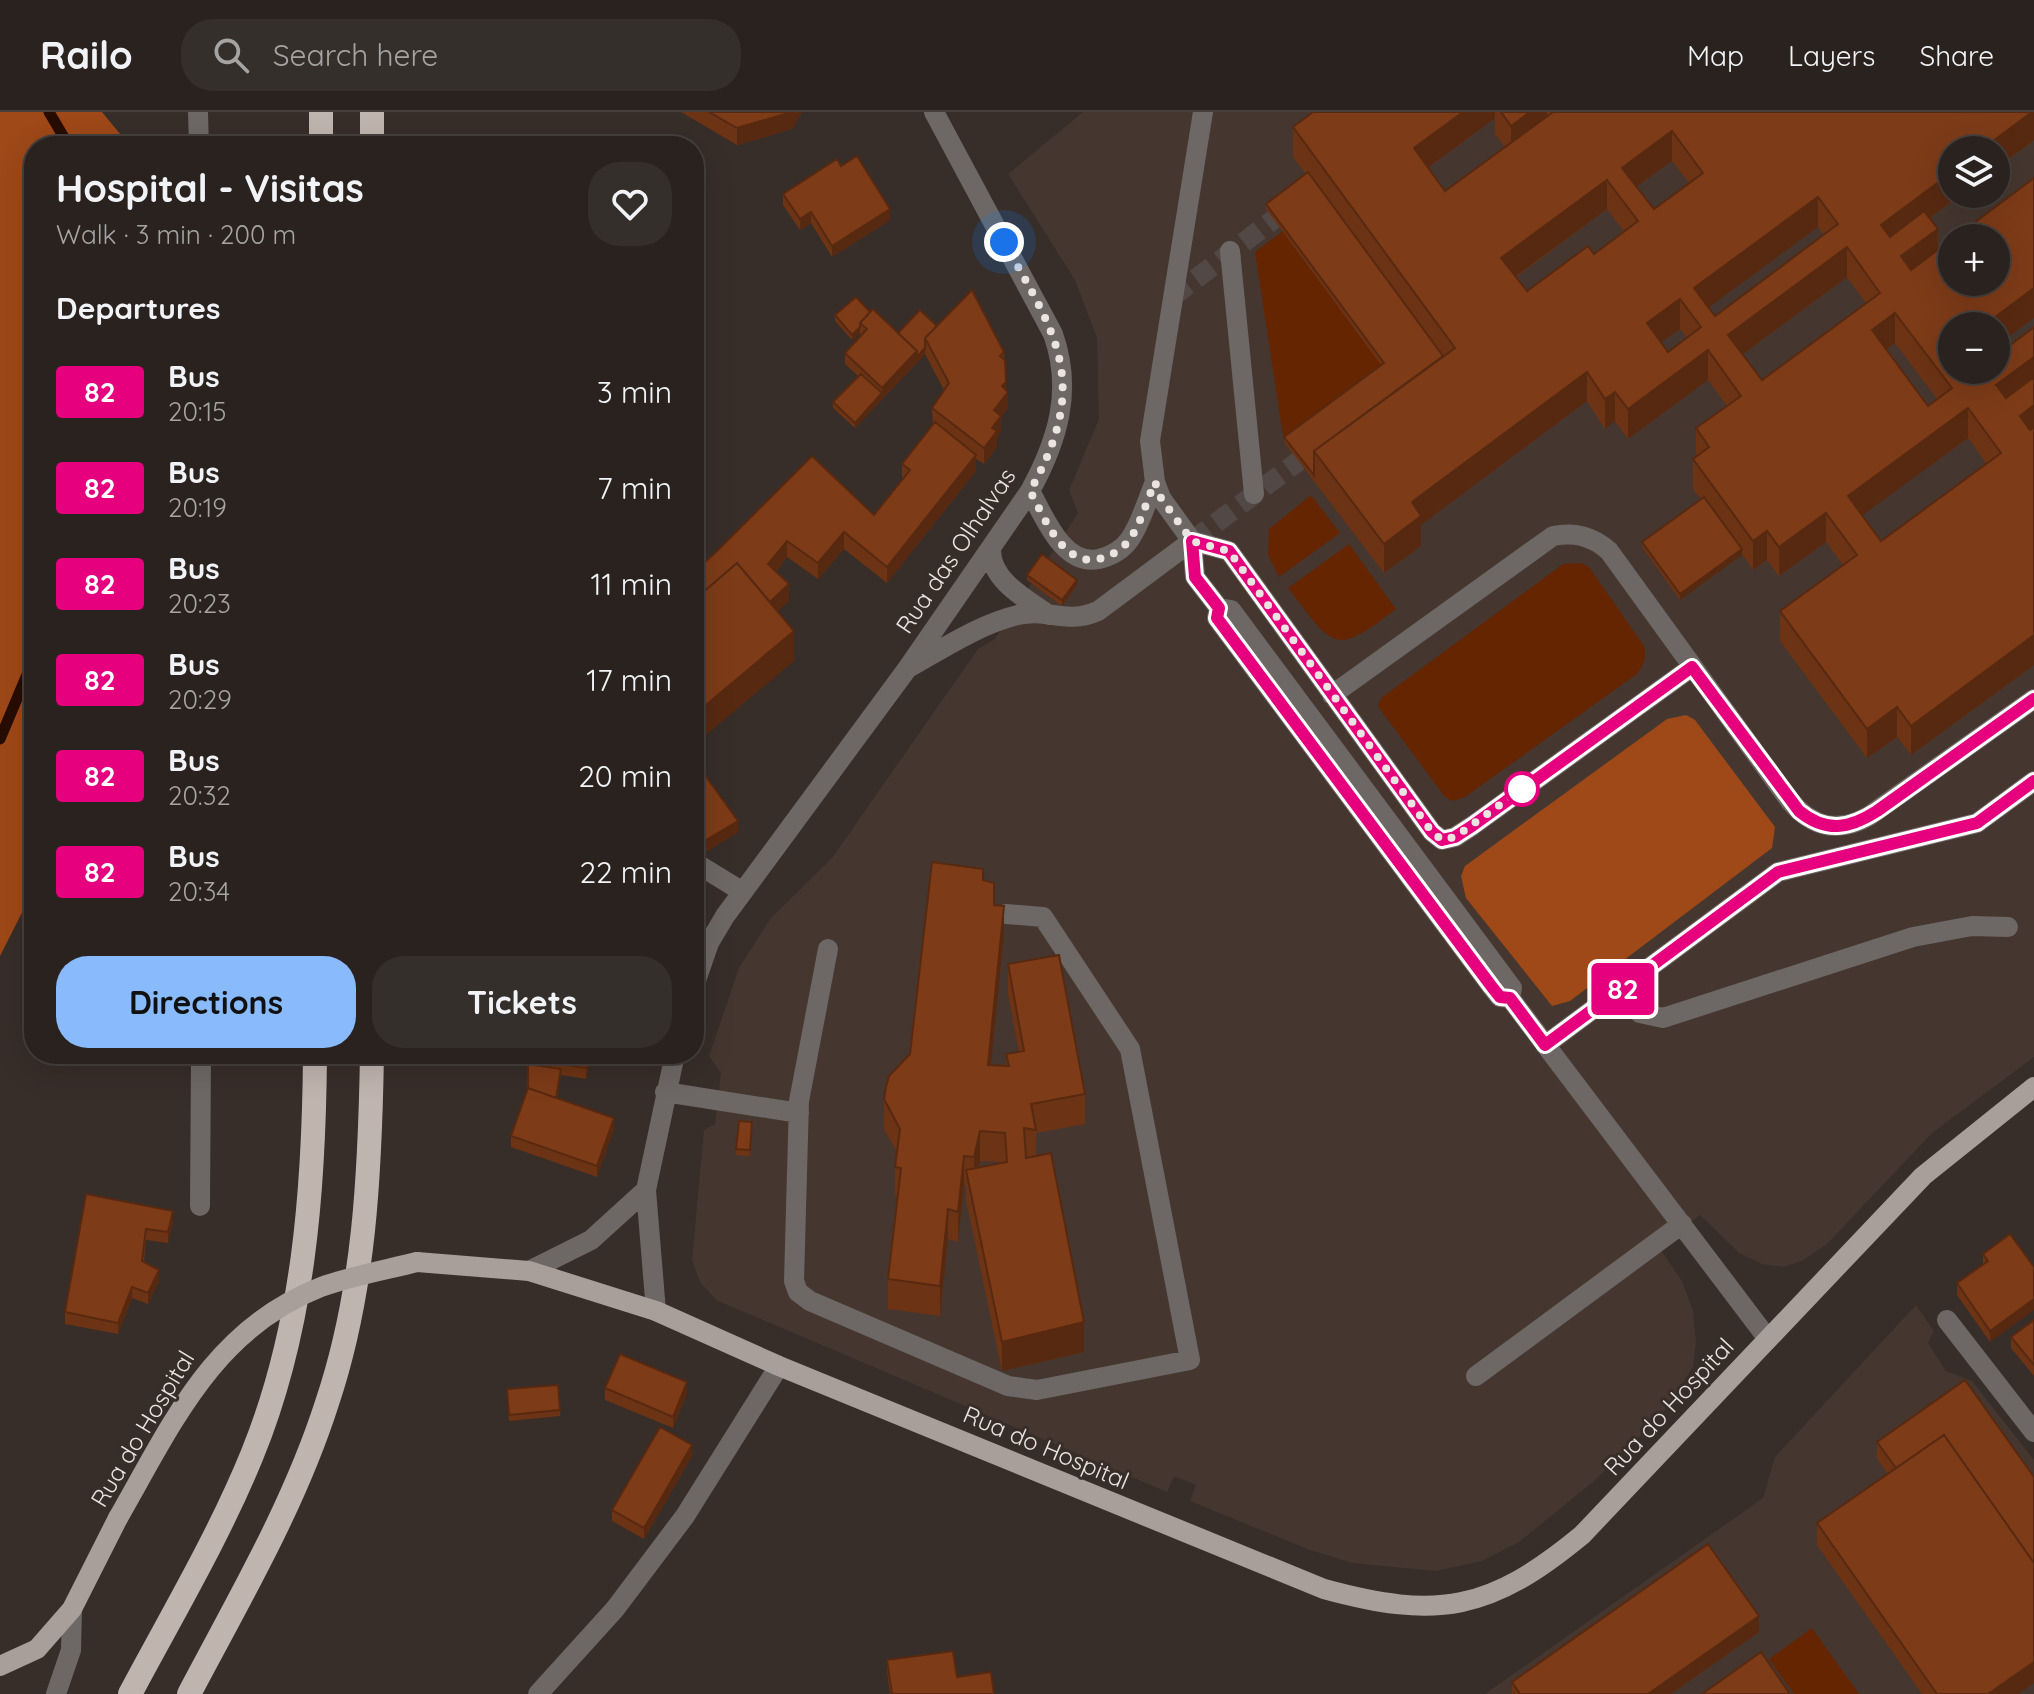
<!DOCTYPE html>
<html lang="en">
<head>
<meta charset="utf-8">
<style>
  :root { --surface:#29221f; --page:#352f2c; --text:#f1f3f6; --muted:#a5a4a4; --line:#453f3d; --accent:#88bafc }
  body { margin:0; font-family:Quicksand,sans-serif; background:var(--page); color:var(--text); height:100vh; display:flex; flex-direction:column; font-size:30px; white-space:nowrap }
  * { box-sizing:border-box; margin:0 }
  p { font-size:26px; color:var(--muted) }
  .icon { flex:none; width:44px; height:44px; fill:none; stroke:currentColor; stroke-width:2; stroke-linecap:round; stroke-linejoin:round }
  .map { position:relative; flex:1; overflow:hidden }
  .panel { position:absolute; left:24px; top:24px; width:680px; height:928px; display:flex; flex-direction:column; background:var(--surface); border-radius:32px; box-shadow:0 8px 32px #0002,0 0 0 2px var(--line) }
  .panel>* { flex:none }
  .badge { padding:0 16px; border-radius:6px; font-size:28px; line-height:52px }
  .buttons { position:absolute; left:1938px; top:24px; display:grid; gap:16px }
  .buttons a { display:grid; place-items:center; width:72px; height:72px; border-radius:50%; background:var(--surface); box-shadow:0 8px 32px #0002,0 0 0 2px var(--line); font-size:40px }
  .you { position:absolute; width:40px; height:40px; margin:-20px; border:6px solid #fff; border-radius:50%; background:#1a73e8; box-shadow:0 0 0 12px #1a73e833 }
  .map>.badge { position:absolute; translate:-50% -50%; box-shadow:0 0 0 4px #fff }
  h2 { padding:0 32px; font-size:30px; line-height:72px }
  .round { display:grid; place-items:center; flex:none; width:84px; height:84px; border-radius:32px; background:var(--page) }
  .overview { display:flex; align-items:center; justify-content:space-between; height:136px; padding:0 32px }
  h1 { font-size:38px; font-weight:700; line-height:60px }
  .button { display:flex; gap:16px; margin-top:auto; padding:16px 32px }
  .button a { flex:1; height:92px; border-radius:32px; background:var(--accent); color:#111; font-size:32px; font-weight:700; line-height:92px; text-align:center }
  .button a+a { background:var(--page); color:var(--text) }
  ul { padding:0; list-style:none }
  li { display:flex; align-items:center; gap:24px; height:96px; padding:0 32px }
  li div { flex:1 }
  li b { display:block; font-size:30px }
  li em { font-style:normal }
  li .badge { min-width:88px; font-weight:700; text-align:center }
  header { display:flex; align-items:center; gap:48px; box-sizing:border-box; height:112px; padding:0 40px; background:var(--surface); border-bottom:2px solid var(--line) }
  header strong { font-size:38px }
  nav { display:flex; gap:44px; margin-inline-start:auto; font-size:28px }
  .search { width:560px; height:72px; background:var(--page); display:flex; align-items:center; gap:20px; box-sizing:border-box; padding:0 28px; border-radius:32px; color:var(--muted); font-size:30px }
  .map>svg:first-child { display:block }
</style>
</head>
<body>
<header>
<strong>Railo</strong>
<div class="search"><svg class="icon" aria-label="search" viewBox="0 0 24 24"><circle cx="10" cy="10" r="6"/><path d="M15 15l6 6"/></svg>Search here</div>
<nav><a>Map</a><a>Layers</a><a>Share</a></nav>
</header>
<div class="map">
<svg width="2034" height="1582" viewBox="0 0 2034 1582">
  <rect width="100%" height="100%" fill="#372d29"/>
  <path fill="#45372f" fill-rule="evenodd" d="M1083,0h951v945l-103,77 -104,110 -25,17 -19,6 -21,-3 -23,-11 -39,-38 -42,31 24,35 11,30 3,30 -3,26 -32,49 -68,66 -74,60 -37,19 -46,10 -84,-8 -42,-13 -120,-49 6,-16 -22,-9 -7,16 -451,-192 -16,-18 -8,-22 12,-130 11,-6 6,-51 -12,-17 30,-88 31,-49 62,-61 146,-209 17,-10 83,-126 -9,-23 30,-71 -2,-81 -22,-58 -67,-106zM1952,38h44v44h-44zM1952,126h44v44h-44zM1952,214h44v44h-44z
    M1916,1193l18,26 -6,12 18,28 26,10 62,79v234h-549l278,-196 12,-41z"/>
  <path fill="#642500" d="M1283,119l101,137 -100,74 -29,-190z
    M1311,383l29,38 -61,44 -11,-22 1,-26z
    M1349,432l47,65c-63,49 -62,38 -108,-21z
    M1581,451l8,4 55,79c3,12 0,18 -7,28l-172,123 -12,4 -8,-4 -63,-85 -4,-6 3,-8 182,-134z
    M1812,1516l47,66h-65l-25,-35z"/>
  <path fill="#9f4818" d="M0,0h102l28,34h-96v743l-34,67z
    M1686,603l9,5 80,107 -3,21 -202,153 -18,5 -86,-108 -5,-22 4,-10 202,-147z"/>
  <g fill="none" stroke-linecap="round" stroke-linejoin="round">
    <path stroke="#270c01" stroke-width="11" d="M49,0l20,34
      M0,627l34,-81"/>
    <path stroke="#524845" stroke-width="20" stroke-dasharray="20 10" stroke-linecap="butt" d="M1172,185l122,-93
      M1192,429l128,-96"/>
    <path stroke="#6d6865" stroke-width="20" d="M198,0l1,34
      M1203,0l-53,329 5,41 6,16 31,43 3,36 24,31 -2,10 275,369 8,10 10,1 258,341
      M1230,139l24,243
      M1030,379c14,25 33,76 69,68 12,-3 24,-10 31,-20 11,-16 17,-39 25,-57
      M1192,429l37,10 203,281 10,8 13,-3 17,-11 220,-159
      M991,437c-1,31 35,50 58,66
      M1219,496l12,2 281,378 -2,10
      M910,555c34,-19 70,-43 108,-52 30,-7 48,10 80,-4l94,-70
      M1332,583l221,-159c22,-4 39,0 56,15l181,250c23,27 49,32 79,15l165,-117
      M694,750l49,30
      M828,837l-29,152 -5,180 4,11 12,9 198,85 29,4 153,-30 -60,-311 -87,-132 -37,-3
      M694,874l15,-43 16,-27 182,-247 123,-178c28,-51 43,-101 23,-157l-119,-222
      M1622,878l18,23 23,5 250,-81 59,-11 36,1
      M1545,933l233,-173 199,-49 57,-42
      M665,980l134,21
      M200,1094l1,-152
      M529,1159l62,-31 55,-50
      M656,1199l-10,-121 29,-136
      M1947,1208l87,112
      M1476,1264l206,-152
      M56,1582l15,-44 1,-41
      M538,1582l77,-85 70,-93 94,-150"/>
    <path stroke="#a99f9a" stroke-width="20" d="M417,1150l112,9 127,40 123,55 545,223c114,31 166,22 258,-54l341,-359 111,-89
      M0,1554l37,-17 35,-40 46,-91"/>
    <path stroke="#c0b4af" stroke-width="24" d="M372,0v34
      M321,34v-34
      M130,1582c42,-79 88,-156 122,-239 52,-127 62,-265 63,-401
      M189,1582c50,-95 105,-188 138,-291 38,-113 43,-231 45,-349"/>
    <path stroke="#a99f9a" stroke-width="20" d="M118,1406c54,-94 95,-189 203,-231 30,-11 64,-17 96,-25"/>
  </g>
  <path fill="#6c3315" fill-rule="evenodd" d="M681,0h121l-10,17 -55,16z
    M1313,0h721v28l-104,78 8,32 14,120h44l38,-43v338l-123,90 -14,-18 -30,21 -87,-117v-30l63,-46 -17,-23 -47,34 -12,-16 -14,10 -11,-16 -62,46 -38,-53v-5l59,-43 -8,-10v-30l3,-2v-29l31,-22 -19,-26 -80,59 -13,-18 -10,8 -18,-28 -166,124v21l-37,27 -100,-131v-5l97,-72 -115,-156v-5l40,-30 -13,-17v-30zM1495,6v16l10,13 -60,44 -17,-23zM1672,49l17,22 -35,26 -17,-23zM1607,97l17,23 -30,22 -67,37 -11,-14zM1818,115l6,8 -109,81 -7,-9zM1847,165l19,26 -104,77 -19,-26zM1680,217l7,9 -19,14 -7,-10zM1895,231l42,56 -9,7 -42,-56zM1968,326l18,25 -105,78 -19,-26z
    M841,54l49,54 -58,37 -21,-34 -11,7 -17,-25v-11z
    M870,200l28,21 39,-7 67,26 2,38 2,18 -7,9v15l-4,7v8l-13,17 -8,-5v12l-89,112 -43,-34 -26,30 -31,-22 -11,15 13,29 -12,10 17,50 -78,-109 158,-37 28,-35v-16l31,-39 -1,-17 12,-18 -19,-36 -70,74 -22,-20v-6l25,-26 -13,-12v-11l16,-18 -1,-2 -8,7 -17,-19v-6z
    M1027,463l50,10 -15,21 -35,-26z
    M694,665l44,55 -42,26 -2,-2z
    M983,768l11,25 10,30 -13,130 15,1v-12l13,-2 -11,-58v-30l77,130v30l-49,9v23l48,196 -82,19 -36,-171v-14l-2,-1 -6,57 -10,-3 -8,77 -52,-7v-30l10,-82 -3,-1v-29l2,-15 -13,-23v-30l26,-45zM980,1049l24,1 -26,6z
    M591,942l-5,25 -25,-4 -4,23 57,31 -17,48 -86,-30v-11l17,-48v-29z
    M752,1010l-2,34 -14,-1v-6z
    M86,1082l87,28 -5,21 -22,-3 -2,22 15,19 -11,23 -16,-6 -14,36 -53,-10v-12z
    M2010,1122l-20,108 -33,-47v-12l26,-18v-11z
    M2034,1208v56l-23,-28v-11z
    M605,1276l82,5 -14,35 -68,-28z
    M507,1283l53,15v6l-51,5z
    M1877,1330l157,35 -16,217h-96l-105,-149v-22l71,-49 -11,-15z
    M692,1344l-48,83 -32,-18v-11z
    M1759,1520l-88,62h-159v-12z
    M887,1548l70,17 37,17h-104l-3,-23z"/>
  <path fill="#582911" d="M792,0h10l-10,17 -55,16v-17z
    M1463,0h32v6l-81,60v-30z
    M1530,0h17v17l-36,26v-29z
    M2032,0h2v28l-38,28v-18h-15z
    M1672,19v30l-50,36v-29z
    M1952,60v22h10l-81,60v-29z
    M1607,68v29l-106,78v-29z
    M1818,85v30l-124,91v-30z
    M890,97v11l-58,37v-11z
    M811,100v11l-11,7v-11z
    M1938,117v29l-37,28v-30z
    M1847,135v30l-119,88v-30z
    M2034,176v30l-38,28v-20h-13z
    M1680,187v30l-33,23v-29z
    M1895,201v30l-23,17v-30z
    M860,215v6l-8,7v-5z
    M925,236v6l-70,74v-5l27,-30v-5l35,-37z
    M1708,238v30l-80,59v-30z
    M2034,245v30l-38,28v-30z
    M1587,260v29l-166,124v21l-37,27v-29l28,-42z
    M1006,270v13l2,-3v16l-7,9v15l-4,7v8l-13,17v-16l18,-62z
    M1615,280v29l-10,8v-30z
    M2034,293v30l-14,-19z
    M1968,296v30l-120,88v-30z
    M976,343v16l-89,112v-16z
    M1826,401v29l-47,34v-29z
    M1767,419v29l-14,10v-29z
    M844,420v17l-26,30v-16z
    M787,429v16l-19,24v-17z
    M1742,437v6l-62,45v-6z
    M1077,468v5l-15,21v-6z
    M789,472v17l-26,23v-16z
    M794,519v30l-100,84v-30z
    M2034,523v30l-123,90v-29z
    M1897,595v30l-30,21v-29z
    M738,709v11l-42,26v-12z
    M1004,794v29l-16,160v-30z
    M589,942h2l-5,25v-11z
    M614,1006v11l-17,48v-11z
    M980,1019v30l-6,26v-30z
    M964,1044v29l-6,57v-30z
    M948,1097v30l-8,77v-30z
    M173,1099v11l-5,21v-11z
    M159,1158v11l-11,23v-11z
    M132,1175v11l-14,36v-11z
    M2034,1187v11l-44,32v-11z
    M1084,1210v30l-82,19v-29z
    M687,1270v11l-14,35v-11z
    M692,1333v11l-48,83v-11z
    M1759,1504v16l-88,62h-23z
    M2034,1550v21l-16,11h-30z"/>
  <path fill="#7d3b18" stroke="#582911" stroke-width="2" fill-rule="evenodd" d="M709,0h83l-55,16z
    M1313,0h150l-49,36 31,43 108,-79h479l-51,38h-29v22l-71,53 9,12 34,-26 14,18 -37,27 10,14 41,-31v43h44v-44h-42l80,-60v110l-51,38h-31v44h44v-14l38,-29v30l-38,28 10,13 28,-21v28l-14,11 10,14 4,-3v208l-123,91 -14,-19 -30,22 -87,-118 77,-56 -31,-42 -47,34 -12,-16 -14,10 -60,-82 16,-12 -13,-19 45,-32 -33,-46 -80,59 -13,-17 -10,7 -18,-27 -175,130 9,14 -37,28 -70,-93 141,-103 -162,-221zM1672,19l31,42 -49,36 -32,-41zM1607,68l31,41 -44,33 -6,-8 -61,45 -26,-33zM1818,85l20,27 -123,92 -21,-28zM1847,135l33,46 -118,87 -34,-45zM1680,187l21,28 -33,25 -21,-29zM1895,201l57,75 -24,18 -56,-76zM1968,296l33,45 -120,88 -33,-45z
    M1501,0h29l-19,14z
    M857,44l33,53 -58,37 -21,-34 -11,7 -17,-25 54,-35 4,7z
    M1308,60l135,184 -129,95v24l-30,-38 100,-74 -118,-159z
    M972,178l32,62 -4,4 5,4 1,22 -4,4 6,6 -14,18 7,6 -9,12 5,3 -13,17 -52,-40 17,-25 -24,-45z
    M856,185l14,15 -10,11v4l-8,8 -17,-20z
    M873,197l44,42 -35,37 -37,-35 22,-24 -7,-6z
    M920,198l17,16 -12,12v10l-8,9v-6l-19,-18z
    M861,262l21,19 -27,30 -22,-21z
    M935,310l41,33 -89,112 -43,-35 -26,31 -31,-22 -19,23 21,20 -19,18 -33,-39 -43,37v-28l22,-20 96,-96 62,59 36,-45 -8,-6z
    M1704,385l38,52 -62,45 -38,-52z
    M1042,442l35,26 -15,20 -35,-25z
    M737,451l57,68 -100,84v-115z
    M702,659l36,50 -42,25 -2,-1v-68z
    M932,750l51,7v11l11,3v22l10,1 -16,159 21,1 -3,-12 18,-3 -16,-87 51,-9 26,139 -54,10 5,26 -12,-2 2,30 25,-5 33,169 -82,20 -36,-172 41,-8 -2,-29 -25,-2 -6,26 -10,-1 -6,56 -10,-3 -8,77 -52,-7 13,-111 -6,-1 5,-38 -16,-30 2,-12 3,-11 21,-22z
    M529,942h60l-3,14 -58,-9z
    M528,952l33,5 -5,29 -28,-10z
    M528,976l86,30 -17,48 -86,-30z
    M739,1009l13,1 -2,28 -14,-1z
    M86,1082l87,17 -5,21 -22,-3 -4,32 17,9 -11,23 -16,-6 -14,36 -53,-11z
    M2010,1122l24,33v32l-44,32 -33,-48 31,-22 -5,-7z
    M2034,1208v45l-23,-28z
    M620,1242l67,28 -14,35 -68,-29z
    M1965,1268l69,97v86l-90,-128 -48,33 -19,-26z
    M558,1273l2,25 -51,5 -2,-26z
    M660,1315l32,18 -48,83 -32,-18z
    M1944,1323l90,128v99l-46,32h-51l-120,-171z
    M1708,1432l51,72 -111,78h-128l-8,-12z
    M953,1539l4,26 34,-5 3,22h-102l-5,-34z
    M1761,1540l29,42h-88z"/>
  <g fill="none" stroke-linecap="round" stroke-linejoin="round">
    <defs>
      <path id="line" d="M2034,587l-157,112c-28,18 -51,22 -78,0l-107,-144 -220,159 -17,11 -13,3 -10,-8 -203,-281 -37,-10 3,36 24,31 -2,10 275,369 8,10 10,1 35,47 233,-173 199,-49 57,-42"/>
    </defs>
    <use href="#line" stroke="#fff" stroke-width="18"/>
    <use href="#line" stroke="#e6007e" stroke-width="12"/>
    <path stroke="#eae4e1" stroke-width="8" stroke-dasharray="0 14.4" d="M1004,130c55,97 86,142 26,249 14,25 32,76 69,68 12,-3 24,-10 31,-20 11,-16 17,-39 25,-57l6,16 31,43 37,10 203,281 10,8 13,-3 67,-48"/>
  </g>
  <circle fill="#fff" stroke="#e6007e" stroke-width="4" cx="1522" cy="677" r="16"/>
  <g text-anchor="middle" stroke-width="6" stroke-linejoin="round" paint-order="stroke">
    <g font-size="24" fill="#eae4e1" stroke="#372d29">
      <text transform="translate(956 439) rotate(-56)" y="8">Rua das Olhalvas</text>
      <text transform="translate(1669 1295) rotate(-47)" y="8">Rua do Hospital</text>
      <text transform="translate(143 1317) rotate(-59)" y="8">Rua do Hospital</text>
      <text transform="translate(1046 1336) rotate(23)" y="8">Rua do Hospital</text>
    </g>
  </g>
</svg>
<div class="buttons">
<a><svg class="icon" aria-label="layers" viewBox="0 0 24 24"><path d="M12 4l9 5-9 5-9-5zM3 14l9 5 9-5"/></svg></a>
<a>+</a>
<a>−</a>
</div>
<div class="you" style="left:1004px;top:130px"></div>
<b class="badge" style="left:1623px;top:877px;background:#e6007e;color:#fff">82</b>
<section class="panel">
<div class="overview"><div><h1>Hospital - Visitas</h1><p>Walk · 3 min · 200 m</p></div><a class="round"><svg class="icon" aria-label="heart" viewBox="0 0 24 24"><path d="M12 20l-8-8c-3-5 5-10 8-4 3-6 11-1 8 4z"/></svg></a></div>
<h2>Departures</h2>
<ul>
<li><span class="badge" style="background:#e6007e;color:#fff">82</span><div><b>Bus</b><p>20:15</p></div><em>3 min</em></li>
<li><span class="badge" style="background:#e6007e;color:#fff">82</span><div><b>Bus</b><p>20:19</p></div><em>7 min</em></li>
<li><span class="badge" style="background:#e6007e;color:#fff">82</span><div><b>Bus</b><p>20:23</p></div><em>11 min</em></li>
<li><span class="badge" style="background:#e6007e;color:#fff">82</span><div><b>Bus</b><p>20:29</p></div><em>17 min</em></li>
<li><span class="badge" style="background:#e6007e;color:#fff">82</span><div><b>Bus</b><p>20:32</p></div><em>20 min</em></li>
<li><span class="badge" style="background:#e6007e;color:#fff">82</span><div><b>Bus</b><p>20:34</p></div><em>22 min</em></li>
</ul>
<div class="button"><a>Directions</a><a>Tickets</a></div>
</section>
</div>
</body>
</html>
